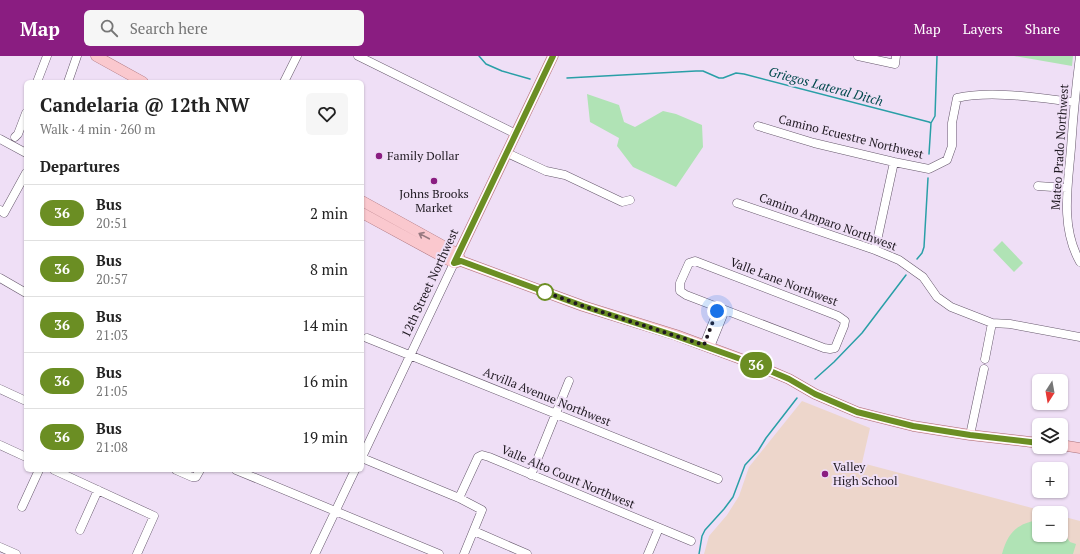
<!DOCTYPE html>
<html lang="en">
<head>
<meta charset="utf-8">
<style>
  :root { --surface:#fff; --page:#f6f6f6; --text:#222; --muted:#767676; --line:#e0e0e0; --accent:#8a1d81 }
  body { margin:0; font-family:"PT Serif",serif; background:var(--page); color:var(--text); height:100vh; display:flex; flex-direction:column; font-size:15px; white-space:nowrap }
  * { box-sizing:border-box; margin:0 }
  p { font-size:13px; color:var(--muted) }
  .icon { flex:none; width:22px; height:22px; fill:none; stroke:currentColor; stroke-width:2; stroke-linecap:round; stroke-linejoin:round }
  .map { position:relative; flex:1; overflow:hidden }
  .panel { position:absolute; left:24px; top:24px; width:340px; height:392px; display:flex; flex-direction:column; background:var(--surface); border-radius:6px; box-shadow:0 1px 3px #0004 }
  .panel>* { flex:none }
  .badge { padding:0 8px; border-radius:13px; font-size:14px; line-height:26px }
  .needle { width:26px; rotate:191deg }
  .tools { position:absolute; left:1032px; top:318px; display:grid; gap:8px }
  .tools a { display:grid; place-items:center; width:36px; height:36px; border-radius:6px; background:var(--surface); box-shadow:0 1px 3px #0004; font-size:20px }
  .you { position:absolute; width:20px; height:20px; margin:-10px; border:3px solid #fff; border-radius:50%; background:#1a73e8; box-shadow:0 0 0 6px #1a73e833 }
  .map>.badge { position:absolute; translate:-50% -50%; box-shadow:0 0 0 2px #fff }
  h2 { padding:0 16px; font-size:15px; line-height:36px }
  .round { display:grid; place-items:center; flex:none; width:42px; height:42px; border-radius:6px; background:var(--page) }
  .head { display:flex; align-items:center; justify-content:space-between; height:68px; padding:0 16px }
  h1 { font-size:19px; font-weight:600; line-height:30px }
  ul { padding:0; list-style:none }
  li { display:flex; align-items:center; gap:12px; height:56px; padding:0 16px; border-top:1px solid var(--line) }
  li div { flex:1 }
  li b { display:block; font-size:15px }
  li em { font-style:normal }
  li .badge { min-width:44px; font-weight:700; text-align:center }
  header { display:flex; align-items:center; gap:24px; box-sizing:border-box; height:56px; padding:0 20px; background:var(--accent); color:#fff }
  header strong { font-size:19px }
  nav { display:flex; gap:22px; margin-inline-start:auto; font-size:14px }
  .search { width:280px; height:36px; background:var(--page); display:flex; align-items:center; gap:10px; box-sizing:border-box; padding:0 14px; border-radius:6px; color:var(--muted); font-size:15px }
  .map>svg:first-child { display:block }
</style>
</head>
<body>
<header>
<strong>Map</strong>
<div class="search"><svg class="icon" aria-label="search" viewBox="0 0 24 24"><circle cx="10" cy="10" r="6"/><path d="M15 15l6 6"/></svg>Search here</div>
<nav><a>Map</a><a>Layers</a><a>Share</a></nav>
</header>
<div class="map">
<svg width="1080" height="498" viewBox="0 0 1080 498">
  <rect width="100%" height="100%" fill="#efdff6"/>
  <path fill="#edd6cb" d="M802,345l68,27 -8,35 189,50h-12v22h22v-19l19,5v33h-376l5,-18 18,-21 12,-19 10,-29z"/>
  <path fill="#b0e3b5" d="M1014,0h59l-1,10z
    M587,38l32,11 5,17 11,5 28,-16 13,3 26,11 1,22 -27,40 -43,-20 -16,-21 2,-8 -29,-16z
    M1002,185l21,22 -9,9 -21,-22z
    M1038,464l1,15h22v-5l9,12 6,2 -3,10h-71c6,-21 14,-30 36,-34z"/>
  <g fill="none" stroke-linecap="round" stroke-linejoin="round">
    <path stroke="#299fa7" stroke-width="1.5" d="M479,0l7,8 16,7 28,8
      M567,22l129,-7h7l16,7h4l13,-5 8,1 185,48 2,1 -2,31
      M931,67l4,-7 2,-60
      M917,203l5,-6 2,-6 4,-69
      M815,323l19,-17 28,-29 44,-58
      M699,498l3,-18 3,-6 19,-21 9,-12 12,-32 13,-14 8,-13 31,-40"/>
    <defs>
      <path id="minor" d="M358,0l158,78
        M858,0l37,8 1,-8
        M1080,0c-4,31 -7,61 -9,92 -3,37 -11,79 9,114
        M37,26l10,-26
        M68,26l9,-26
        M284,26l13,-26
        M758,70l56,17 80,19 35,7 18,-9 5,-14v-23l5,-25c35,-8 81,0 117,4
        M15,81l3,-3 8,-21
        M0,83l26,14
        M507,97l39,18 19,4 57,27 8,-2
        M1038,130l29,2
        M737,147l138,47 24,10 24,17 14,20 14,10 41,16 18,1 70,13
        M0,154l4,3 22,-40
        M875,194l19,-88
        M695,205l143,55 7,5 -1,5 -9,22 -5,1 -6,-1 -138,-53 -6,-4v-8l9,-20z
        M0,222l26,15
        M367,282l351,141
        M704,289l15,-37
        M710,291l15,-37
        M985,303l7,-36
        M0,333l26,12
        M970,379l14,-66
        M0,389l26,12
        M362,401l92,-194
        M362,402l97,40 23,12 -18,44
        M54,414l100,46 -17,38
        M176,414l16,7h4l4,-7
        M236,414l203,84
        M531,419l38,-94
        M459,442l19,-41 4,-2 7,2 202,84
        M22,451l17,-37
        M80,474l18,-40
        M474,475l53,23
        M0,491l16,7
        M315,498l40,-84
        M648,498l11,-26"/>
      <path id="major" d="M96,0l47,26
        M362,145l96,53 2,5
        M362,157l92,50 7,-2 122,45 93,29 73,27 40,17 26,15 42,18 56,14 57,9 69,8
        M454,207l99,-207
        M1061,389l19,3"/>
    </defs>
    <use href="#minor" stroke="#66586c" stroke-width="9"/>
    <use href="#major" stroke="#ab737c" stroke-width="11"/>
    <use href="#minor" stroke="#fff" stroke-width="8"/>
    <use href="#major" stroke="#fac8ce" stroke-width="10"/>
  </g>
  <defs><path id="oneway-shaft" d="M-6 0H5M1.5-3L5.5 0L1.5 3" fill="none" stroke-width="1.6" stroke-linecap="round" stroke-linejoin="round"/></defs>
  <use stroke="#977980" href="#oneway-shaft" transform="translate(424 180) rotate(-152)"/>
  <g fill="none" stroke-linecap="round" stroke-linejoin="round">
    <defs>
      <path id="line" d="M553,0l-99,207 7,-2 122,45 93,30 73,26 40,17 26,15 42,18 56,14 57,9 69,8"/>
    </defs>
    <use href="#line" stroke="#fff" stroke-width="9"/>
    <use href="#line" stroke="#6b8e23" stroke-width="6"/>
    <path stroke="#1f1921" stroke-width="4" stroke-dasharray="0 7.2" d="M545,236l-5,-2 43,16 121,39 13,-34"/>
  </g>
  <g fill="#8a1d81" stroke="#efdff6" stroke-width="1.5">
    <circle cx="379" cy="100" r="4"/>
    <circle cx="434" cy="125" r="4"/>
    <circle cx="825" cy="418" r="4"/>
  </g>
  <circle fill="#fff" stroke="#6b8e23" stroke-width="2" cx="545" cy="236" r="8"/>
  <g text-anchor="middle" stroke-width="4" stroke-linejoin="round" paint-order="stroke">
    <g font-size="12" fill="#1f1921" stroke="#efdff6">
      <text transform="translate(851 81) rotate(14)" y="4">Camino Ecuestre Northwest</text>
      <text transform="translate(1060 91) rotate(-86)" y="4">Mateo Prado Northwest</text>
      <text transform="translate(828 166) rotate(20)" y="4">Camino Amparo Northwest</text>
      <text transform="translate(784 226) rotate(21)" y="4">Valle Lane Northwest</text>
      <text transform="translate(430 227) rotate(-65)" y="4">12th Street Northwest</text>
      <text transform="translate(547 341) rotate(22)" y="4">Arvilla Avenue Northwest</text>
      <text transform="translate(568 421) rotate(23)" y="4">Valle Alto Court Northwest</text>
    </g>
    <g font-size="12" fill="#1f1921" stroke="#efdff6" text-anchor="start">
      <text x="387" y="104">Family Dollar</text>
      <text x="434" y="142" text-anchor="middle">Johns Brooks<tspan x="434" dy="14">Market</tspan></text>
      <text x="833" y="415">Valley<tspan x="833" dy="14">High School</tspan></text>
    </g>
    <g font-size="13" font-style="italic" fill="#02494d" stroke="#efdff6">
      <text transform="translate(826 30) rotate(15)" y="5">Griegos Lateral Ditch</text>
    </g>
  </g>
</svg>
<div class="tools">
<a><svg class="needle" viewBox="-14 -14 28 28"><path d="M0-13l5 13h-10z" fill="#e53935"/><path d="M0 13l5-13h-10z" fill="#767676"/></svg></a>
<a><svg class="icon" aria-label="layers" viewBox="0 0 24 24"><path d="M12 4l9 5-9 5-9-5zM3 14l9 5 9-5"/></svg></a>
<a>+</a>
<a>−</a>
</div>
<div class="you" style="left:717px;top:255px"></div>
<b class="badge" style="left:756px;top:309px;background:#6b8e23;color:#fff">36</b>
<section class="panel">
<div class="head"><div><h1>Candelaria @ 12th NW</h1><p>Walk · 4 min · 260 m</p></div><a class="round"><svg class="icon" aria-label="heart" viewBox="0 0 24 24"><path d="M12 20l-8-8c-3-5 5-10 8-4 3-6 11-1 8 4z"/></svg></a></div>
<h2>Departures</h2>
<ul>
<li><span class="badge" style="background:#6b8e23;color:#fff">36</span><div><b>Bus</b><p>20:51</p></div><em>2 min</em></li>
<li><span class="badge" style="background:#6b8e23;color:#fff">36</span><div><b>Bus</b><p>20:57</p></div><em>8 min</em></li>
<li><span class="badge" style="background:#6b8e23;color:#fff">36</span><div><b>Bus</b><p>21:03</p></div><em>14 min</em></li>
<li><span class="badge" style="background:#6b8e23;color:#fff">36</span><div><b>Bus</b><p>21:05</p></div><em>16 min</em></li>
<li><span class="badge" style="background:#6b8e23;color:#fff">36</span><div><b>Bus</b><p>21:08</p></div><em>19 min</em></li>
</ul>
</section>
</div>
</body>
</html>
